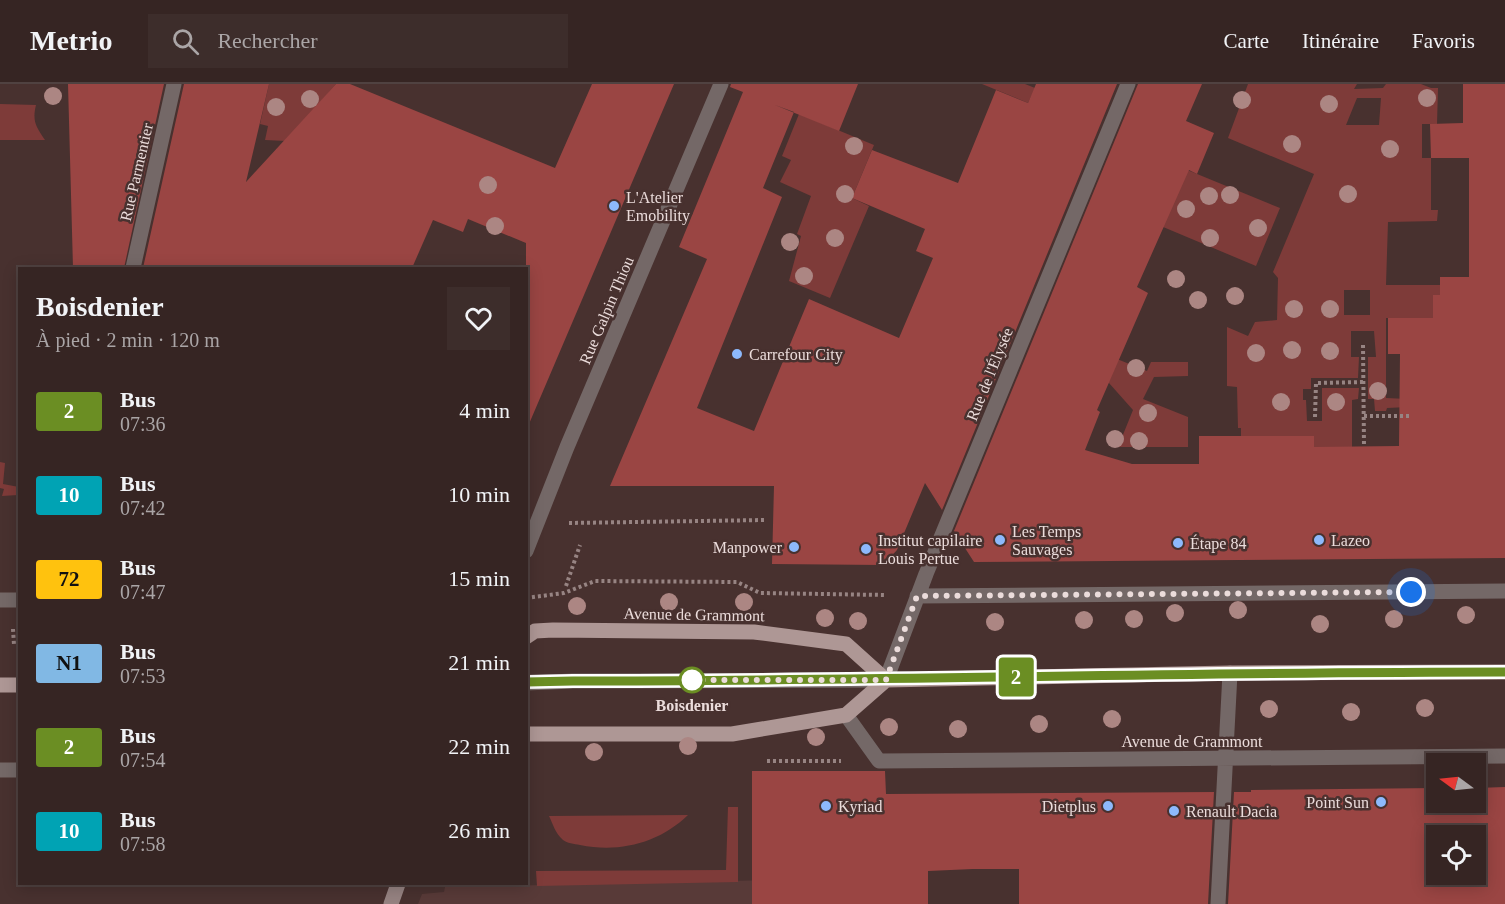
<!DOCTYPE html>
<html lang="fr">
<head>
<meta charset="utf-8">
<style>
  :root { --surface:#362523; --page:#3d2d2b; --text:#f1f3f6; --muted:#aaa5a6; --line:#504241 }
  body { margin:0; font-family:"Times New Roman",serif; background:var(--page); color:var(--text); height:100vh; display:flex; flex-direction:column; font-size:22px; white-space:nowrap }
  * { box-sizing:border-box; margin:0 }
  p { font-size:20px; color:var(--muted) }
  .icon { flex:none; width:33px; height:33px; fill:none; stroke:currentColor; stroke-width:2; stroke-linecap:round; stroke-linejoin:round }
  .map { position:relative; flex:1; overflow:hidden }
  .sheet { position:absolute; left:18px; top:183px; width:510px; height:618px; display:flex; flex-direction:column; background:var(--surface); border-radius:0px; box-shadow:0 3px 15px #0003,0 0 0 2px var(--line) }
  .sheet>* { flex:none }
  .badge { padding:0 12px; border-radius:4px; font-size:21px; line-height:39px }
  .needle { width:39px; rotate:285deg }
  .buttons { position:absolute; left:1426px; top:669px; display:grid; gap:12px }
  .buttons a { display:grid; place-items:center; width:60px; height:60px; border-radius:0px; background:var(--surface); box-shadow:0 3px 15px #0003,0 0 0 2px var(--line); font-size:30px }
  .you { position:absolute; width:30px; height:30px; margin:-15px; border:4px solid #fff; border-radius:50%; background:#1a73e8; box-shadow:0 0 0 9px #1a73e833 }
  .map>.badge { position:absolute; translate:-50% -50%; box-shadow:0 0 0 3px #fff }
  .round { display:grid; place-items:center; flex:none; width:63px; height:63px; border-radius:0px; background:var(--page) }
  .headline { display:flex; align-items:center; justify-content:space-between; height:102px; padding:0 18px }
  h1 { font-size:28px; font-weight:800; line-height:45px }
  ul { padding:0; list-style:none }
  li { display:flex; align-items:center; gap:18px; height:84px; padding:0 18px }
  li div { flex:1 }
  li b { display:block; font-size:22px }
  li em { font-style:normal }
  li .badge { min-width:66px; font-weight:700; text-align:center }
  header { display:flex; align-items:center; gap:36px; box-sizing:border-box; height:84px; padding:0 30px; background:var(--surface); border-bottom:2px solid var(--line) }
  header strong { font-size:28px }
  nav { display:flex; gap:33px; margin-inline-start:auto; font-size:21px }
  .search { width:420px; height:54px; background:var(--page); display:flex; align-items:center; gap:15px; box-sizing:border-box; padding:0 21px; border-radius:0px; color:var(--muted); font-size:22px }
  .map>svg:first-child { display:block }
</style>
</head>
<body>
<header>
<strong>Metrio</strong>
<div class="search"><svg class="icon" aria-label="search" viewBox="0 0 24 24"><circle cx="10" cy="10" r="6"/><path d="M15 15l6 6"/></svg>Rechercher</div>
<nav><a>Carte</a><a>Itinéraire</a><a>Favoris</a></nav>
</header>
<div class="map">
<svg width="1505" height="820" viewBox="0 0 1505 820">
  <rect width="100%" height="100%" fill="#48312f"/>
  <path fill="#583a38" d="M779,796v24h-361l4,-10 22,-2 1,-5z"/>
  <path fill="#7e3b39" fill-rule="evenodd" d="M269,0h67l-50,57 -21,-1 3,-14 -8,-2z
    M982,0h43l10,4 -7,15z
    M1248,0h109l-3,5 29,-1 3,-4h35l10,4h7l-1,36h-15v34h9v52h7l-1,11 -49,1 -2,63h54v10l-7,1v25l-6,-3h-41v80l22,1v8l-21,1 -1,3h-11l-1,-12h-6v-42h8l-2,-26h-23v26h8l-1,21h-47v11h-8v11h3l1,21h15v-33h37l-1,11 -6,1v47h-111v-19h-3l-1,-41 -10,-1v-59l21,9 7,-14 22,-2 1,-42 -5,-6 41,-98 -86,-36zM1357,14h24l-2,27h-33zM1344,206h26v25h-26z
    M0,20l36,1c-4,16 0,22 9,35h-45z
    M799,30l75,31 -22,53 17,8 -39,92 -41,-17 12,-45 -4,-2 14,-38 -31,-14 11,-22 -9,-4z
    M1163,76l117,48 -24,58 -100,-42z
    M1107,271l40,16 4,-9h37v14l-34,1 -11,22 45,18v30h-70l15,-37 -24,-27 -12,-4z
    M0,378l5,1 -2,21 16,3 -1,8 -16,1 2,-7 -4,-1z
    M728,723h10v75l-201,4 -1,-15 190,-1z
    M688,731c-29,28 -68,38 -108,30 -6,-1 -13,-2 -17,-5 -8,-7 -10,-16 -14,-24z"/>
  <path fill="#9a4543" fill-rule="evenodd" d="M68,0h96l-40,184h-51z
    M184,0h85l-23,98 90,-98h14l205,84 37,-84h82l-148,347v-188l-58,-24 -5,13 -30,-12 -21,48h-269z
    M731,0h127l-19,47 -64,-26 19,7 -31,76 19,9 -85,211 57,23 55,-132 90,39 34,-80 -17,-7 9,-22 -73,-31 20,-48 86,33 38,-93 32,13 8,-19h81l-175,426 -17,-27 -28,67 -14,15 -111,-1 2,-78h-164l97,-227 -28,-12 64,-155 -13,-5z
    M1138,0h64l-16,37 28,12 -17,41 -8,-4 -52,117 11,6 -51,117 3,2 -15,38 47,14h67v-28h115v11l85,-1 1,-92h-12v-36h45v-23h7v-18h29v-119h-38l-1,-34 33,-1v-39h42v474l-531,4 -20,-31z
    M752,687h133l1,23 328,-2 -6,112h-189v-35h-46l-45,2v33h-176z
    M1505,703v117h-277l6,-112h17v-2l186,-2v14h39v-14zM1437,752h39v38h-39z"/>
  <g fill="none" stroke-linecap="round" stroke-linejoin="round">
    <path stroke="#978483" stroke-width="4" stroke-dasharray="3 3" stroke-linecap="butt" d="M1363,261l1,101
      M1364,332h48
      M1315,333l1,-34 48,-1
      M569,439l197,-3
      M566,502l14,-41
      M526,514l38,-5 31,-12 142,1 23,11 126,2
      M13,545l1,16
      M767,677h74"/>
    <path stroke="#746867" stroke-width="15" d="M526,599l47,-2 313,-1"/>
    <path stroke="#746867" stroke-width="15" d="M133,184l41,-184
      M526,467l41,-104 154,-363
      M917,512l588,-5
      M0,516h20
      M886,596l40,-106 202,-490
      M846,631l33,46 626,-5
      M0,686h20
      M1218,820l12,-231"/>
    <path stroke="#958281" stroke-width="15" d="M391,820l7,-20"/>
    <path stroke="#ae9795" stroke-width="15" d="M526,553l9,-6 18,-1 201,2 92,12 40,36
      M0,601h20
      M526,650h206l114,-19 40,-35 344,-7 275,-1"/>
  </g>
  <g fill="#ac8683">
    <circle cx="53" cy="12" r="9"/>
    <circle cx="1427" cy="14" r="9"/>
    <circle cx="310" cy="15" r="9"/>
    <circle cx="1242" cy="16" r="9"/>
    <circle cx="1329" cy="20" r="9"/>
    <circle cx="276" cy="23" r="9"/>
    <circle cx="1292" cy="60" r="9"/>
    <circle cx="854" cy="62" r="9"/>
    <circle cx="1390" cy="65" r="9"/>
    <circle cx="488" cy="101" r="9"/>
    <circle cx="845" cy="110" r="9"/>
    <circle cx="1348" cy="110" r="9"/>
    <circle cx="1230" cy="111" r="9"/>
    <circle cx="1209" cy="112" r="9"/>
    <circle cx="1186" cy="125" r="9"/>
    <circle cx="495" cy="142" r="9"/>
    <circle cx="1258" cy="144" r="9"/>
    <circle cx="835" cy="154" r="9"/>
    <circle cx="1210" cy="154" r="9"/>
    <circle cx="790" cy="158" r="9"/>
    <circle cx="804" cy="192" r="9"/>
    <circle cx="1176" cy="195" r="9"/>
    <circle cx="1235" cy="212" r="9"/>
    <circle cx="1198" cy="216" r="9"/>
    <circle cx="1294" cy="225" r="9"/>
    <circle cx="1330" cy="225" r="9"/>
    <circle cx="1292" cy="266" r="9"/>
    <circle cx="1330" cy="267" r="9"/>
    <circle cx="1256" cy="269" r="9"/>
    <circle cx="1136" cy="284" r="9"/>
    <circle cx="1378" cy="307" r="9"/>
    <circle cx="1281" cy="318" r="9"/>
    <circle cx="1336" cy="318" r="9"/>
    <circle cx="1148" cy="329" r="9"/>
    <circle cx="1115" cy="355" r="9"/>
    <circle cx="1139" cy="357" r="9"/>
    <circle cx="669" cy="518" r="9"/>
    <circle cx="744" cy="518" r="9"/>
    <circle cx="577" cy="522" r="9"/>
    <circle cx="1238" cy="526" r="9"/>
    <circle cx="1175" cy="529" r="9"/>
    <circle cx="1466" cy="531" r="9"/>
    <circle cx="825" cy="534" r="9"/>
    <circle cx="1134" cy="535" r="9"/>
    <circle cx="1394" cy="535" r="9"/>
    <circle cx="1084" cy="536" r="9"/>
    <circle cx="858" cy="537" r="9"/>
    <circle cx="995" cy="538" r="9"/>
    <circle cx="1320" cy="540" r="9"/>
    <circle cx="1425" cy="624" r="9"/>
    <circle cx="1269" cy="625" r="9"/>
    <circle cx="1351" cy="628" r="9"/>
    <circle cx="1112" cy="635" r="9"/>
    <circle cx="1039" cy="640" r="9"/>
    <circle cx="889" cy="643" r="9"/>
    <circle cx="958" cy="645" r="9"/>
    <circle cx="816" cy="653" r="9"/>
    <circle cx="688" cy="662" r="9"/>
    <circle cx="594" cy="668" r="9"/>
  </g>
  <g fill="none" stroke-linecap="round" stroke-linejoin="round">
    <defs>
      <path id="line" d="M526,598l47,-1c311,0 621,-9 932,-9"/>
    </defs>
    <use href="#line" stroke="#fff" stroke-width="14"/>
    <use href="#line" stroke="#6b8e23" stroke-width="9"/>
    <path stroke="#ebdcdb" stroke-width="6" stroke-dasharray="0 10.8" d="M692,596h194l31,-84 494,-4"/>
  </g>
  <g fill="#8db9fc" stroke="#48312f" stroke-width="2">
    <circle cx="614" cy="122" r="6"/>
    <circle cx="737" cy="270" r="6"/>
    <circle cx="1000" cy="456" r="6"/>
    <circle cx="1319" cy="456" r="6"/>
    <circle cx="1178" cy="459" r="6"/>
    <circle cx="794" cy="463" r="6"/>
    <circle cx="866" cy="465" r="6"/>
    <circle cx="1381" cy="718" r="6"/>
    <circle cx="826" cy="722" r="6"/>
    <circle cx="1108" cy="722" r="6"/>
    <circle cx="1174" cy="727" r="6"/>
  </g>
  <circle fill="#fff" stroke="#6b8e23" stroke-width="3" cx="692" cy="596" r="12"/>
  <g text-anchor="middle" stroke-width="5" stroke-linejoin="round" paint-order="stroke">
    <g font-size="16" fill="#ebdcdb" stroke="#48312f">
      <text transform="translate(136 88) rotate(-77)" y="6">Rue Parmentier</text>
      <text transform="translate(606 226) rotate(-67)" y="6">Rue Galpin Thiou</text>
      <text transform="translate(989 290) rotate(-68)" y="6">Rue de l'Élysée</text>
      <text transform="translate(694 530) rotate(1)" y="6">Avenue de Grammont</text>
      <text x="1192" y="663">Avenue de Grammont</text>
    </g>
    <g font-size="16" fill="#ebdcdb" stroke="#48312f" text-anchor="start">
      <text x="626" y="119">L'Atelier<tspan x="626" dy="18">Emobility</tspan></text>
      <text x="749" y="276">Carrefour City</text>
      <text x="1012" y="453">Les Temps<tspan x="1012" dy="18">Sauvages</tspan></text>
      <text x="878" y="462">Institut capilaire<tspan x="878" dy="18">Louis Pertue</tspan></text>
      <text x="1331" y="462">Lazeo</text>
      <text x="1190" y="465">Étape 84</text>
      <text x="782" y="469" text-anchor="end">Manpower</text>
      <text x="1369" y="724" text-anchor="end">Point Sun</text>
      <text x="838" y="728">Kyriad</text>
      <text x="1096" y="728" text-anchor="end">Dietplus</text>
      <text x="1186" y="733">Renault Dacia</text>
    </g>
    <g font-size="16" font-weight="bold" fill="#ebdcdb" stroke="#48312f">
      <text x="692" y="627">Boisdenier</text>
    </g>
  </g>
</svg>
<div class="buttons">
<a><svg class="needle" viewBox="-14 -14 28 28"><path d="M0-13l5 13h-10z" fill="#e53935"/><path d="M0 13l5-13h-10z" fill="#aaa5a6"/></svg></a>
<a><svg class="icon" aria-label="locate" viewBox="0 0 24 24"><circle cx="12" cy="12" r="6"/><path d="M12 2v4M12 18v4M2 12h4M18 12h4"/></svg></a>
</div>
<div class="you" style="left:1411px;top:508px"></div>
<b class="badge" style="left:1016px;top:593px;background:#6b8e23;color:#fff">2</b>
<section class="sheet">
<div class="headline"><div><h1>Boisdenier</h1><p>À pied · 2 min · 120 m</p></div><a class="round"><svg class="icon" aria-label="heart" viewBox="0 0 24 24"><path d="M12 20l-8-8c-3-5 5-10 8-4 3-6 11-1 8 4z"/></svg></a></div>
<ul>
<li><span class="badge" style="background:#6b8e23;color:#fff">2</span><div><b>Bus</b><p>07:36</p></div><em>4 min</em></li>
<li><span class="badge" style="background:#00a3b4;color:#fff">10</span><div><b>Bus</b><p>07:42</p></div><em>10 min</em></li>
<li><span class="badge" style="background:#ffc20e;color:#111">72</span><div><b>Bus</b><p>07:47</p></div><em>15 min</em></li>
<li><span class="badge" style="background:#81b8e4;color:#111">N1</span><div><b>Bus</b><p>07:53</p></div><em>21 min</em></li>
<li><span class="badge" style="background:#6b8e23;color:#fff">2</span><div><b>Bus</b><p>07:54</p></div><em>22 min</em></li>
<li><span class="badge" style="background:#00a3b4;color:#fff">10</span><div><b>Bus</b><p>07:58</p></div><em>26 min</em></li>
</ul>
</section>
</div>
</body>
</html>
